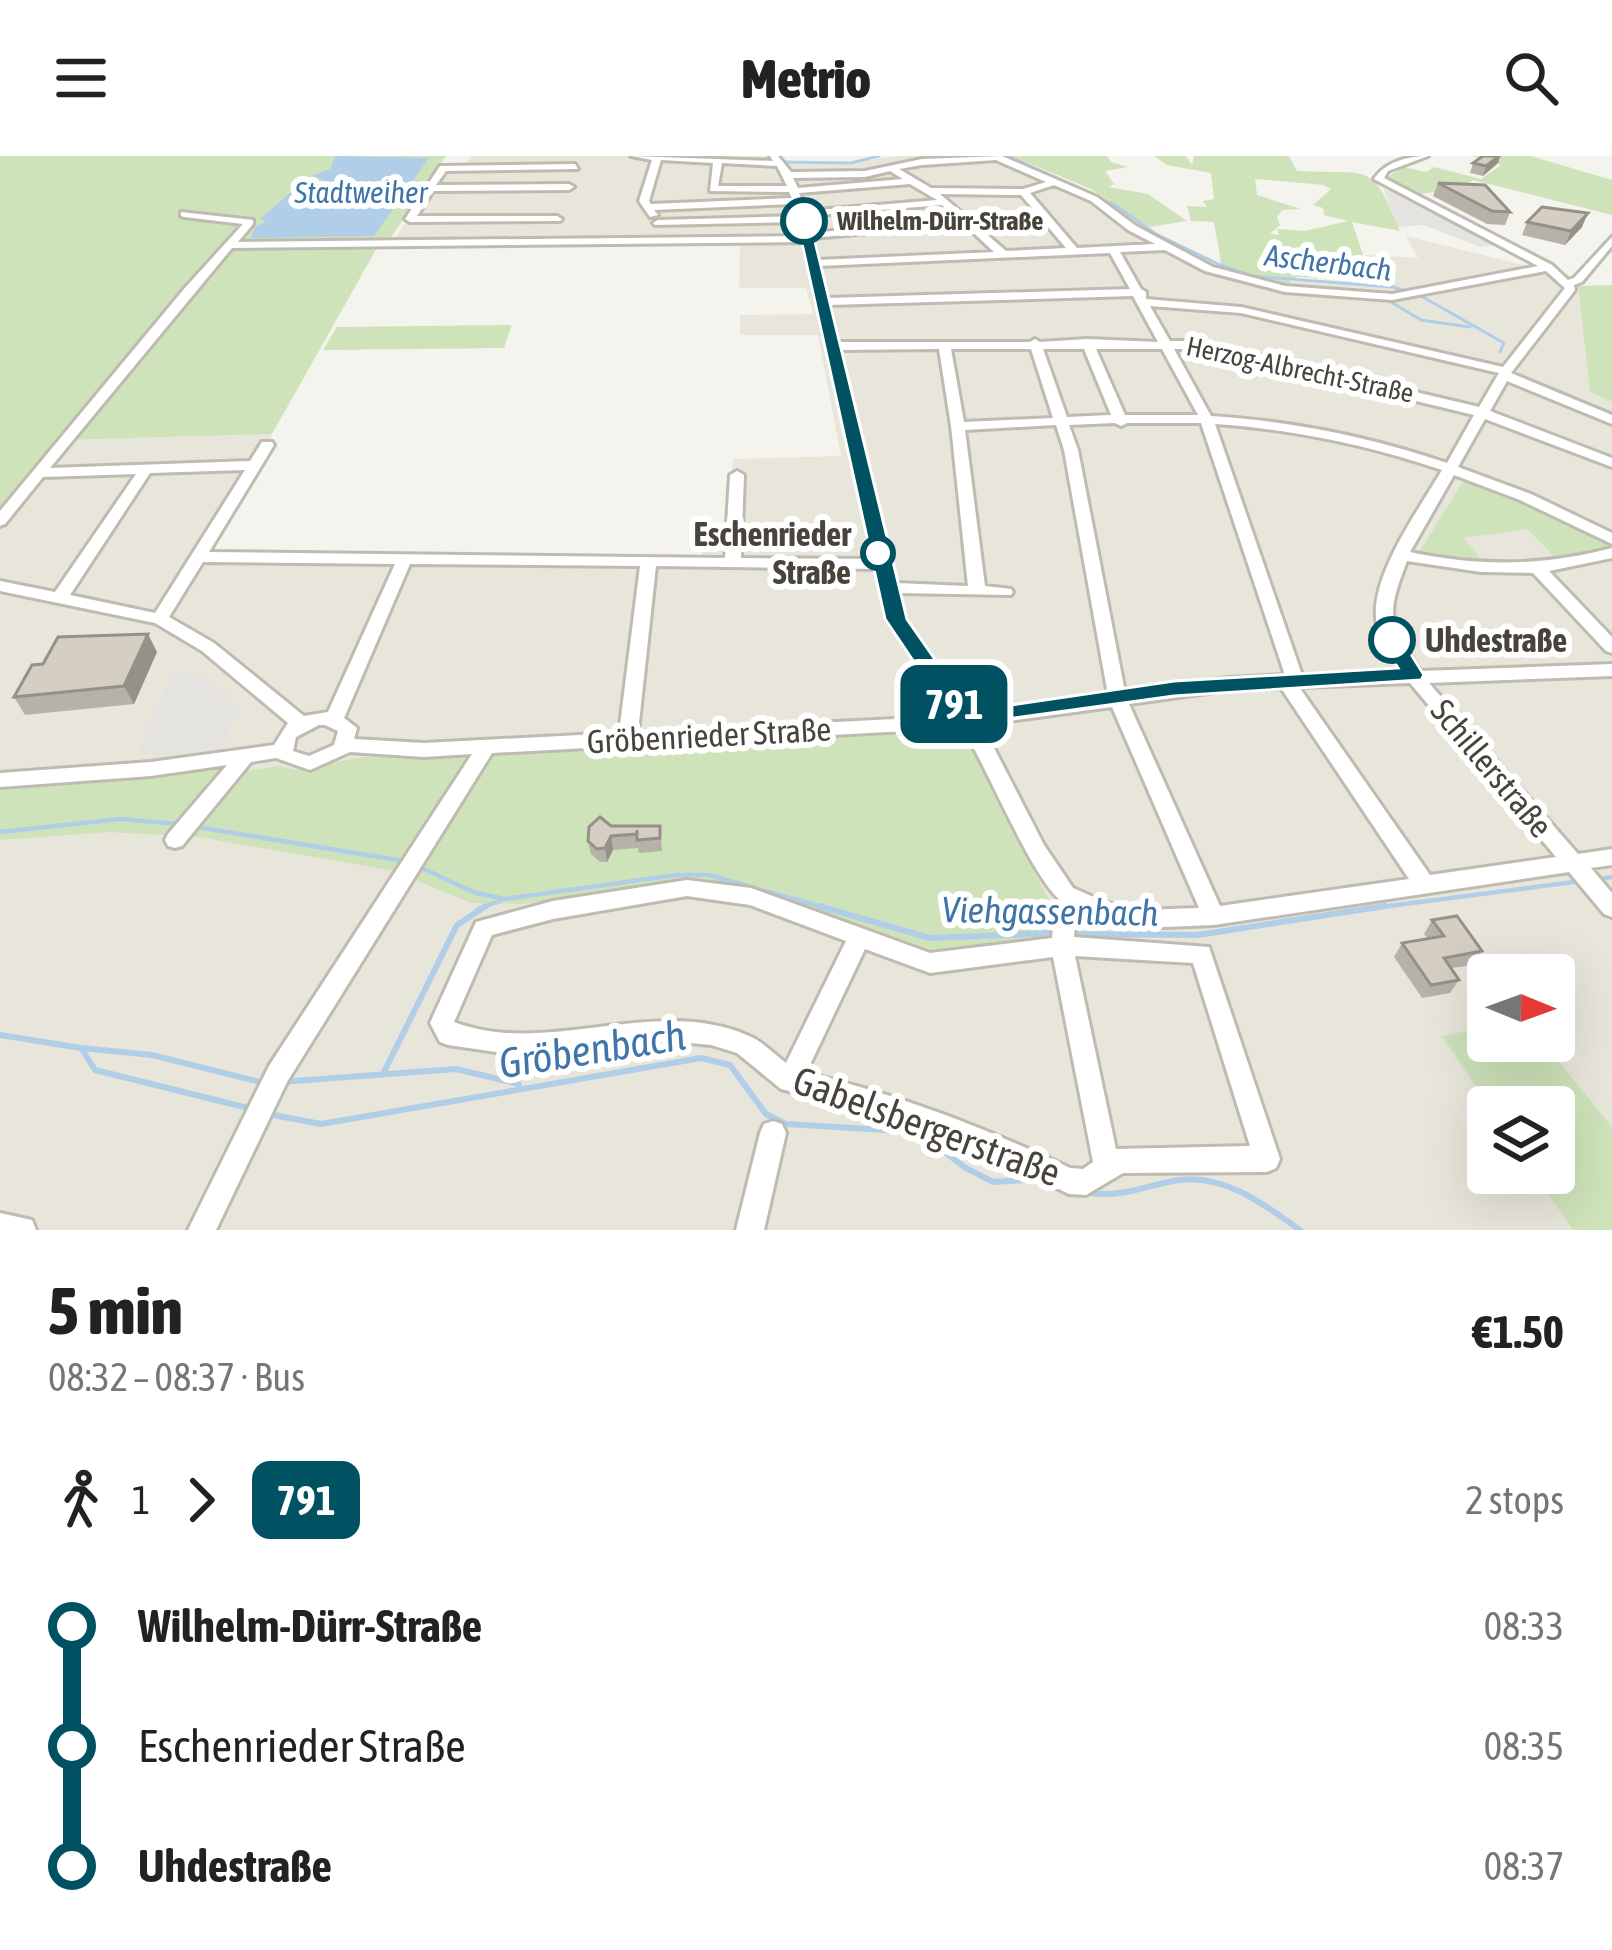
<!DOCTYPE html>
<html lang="en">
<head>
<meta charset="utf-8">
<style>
  :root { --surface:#fff; --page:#f6f6f6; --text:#222; --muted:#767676 }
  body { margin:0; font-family:"Asap Condensed",sans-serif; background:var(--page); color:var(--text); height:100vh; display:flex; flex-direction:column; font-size:45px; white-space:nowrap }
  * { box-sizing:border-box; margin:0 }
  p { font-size:39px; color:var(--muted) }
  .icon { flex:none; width:66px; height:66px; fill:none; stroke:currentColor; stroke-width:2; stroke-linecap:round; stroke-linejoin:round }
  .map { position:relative; height:1074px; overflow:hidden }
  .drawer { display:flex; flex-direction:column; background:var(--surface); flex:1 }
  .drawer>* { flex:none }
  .badge { padding:0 24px; border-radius:18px; font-size:42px; line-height:78px }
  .needle { width:78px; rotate:91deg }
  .tools { position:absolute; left:1467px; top:798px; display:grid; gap:24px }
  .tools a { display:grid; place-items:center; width:108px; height:108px; border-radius:12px; background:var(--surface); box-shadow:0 12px 48px #0002; font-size:60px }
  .map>.badge { position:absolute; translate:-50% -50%; box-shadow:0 0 0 6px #fff }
  .legs { display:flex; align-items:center; gap:18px; height:132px; padding:0 48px; font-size:39px }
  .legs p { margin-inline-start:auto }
  .overview { display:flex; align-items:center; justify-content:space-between; height:204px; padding:0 48px }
  h1 { font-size:66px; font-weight:800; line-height:90px }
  ul { padding:0 48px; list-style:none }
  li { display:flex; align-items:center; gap:42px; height:120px; font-size:45px }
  li i { display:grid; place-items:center; width:18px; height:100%; margin:0 15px; background:currentColor }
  li i::after { content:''; width:30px; height:30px; margin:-15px; border:9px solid; border-radius:50%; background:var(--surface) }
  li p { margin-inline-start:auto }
  li:first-child i { background:linear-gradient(#0000 50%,currentColor 0) }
  li:last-child i { background:linear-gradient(currentColor 50%,#0000 0) }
  header { display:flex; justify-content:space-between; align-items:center; height:156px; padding:0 48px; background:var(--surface); font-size:54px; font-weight:800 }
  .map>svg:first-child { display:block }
</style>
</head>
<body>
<header><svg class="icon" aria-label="menu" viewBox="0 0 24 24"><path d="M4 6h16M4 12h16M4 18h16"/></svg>Metrio<svg class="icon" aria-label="search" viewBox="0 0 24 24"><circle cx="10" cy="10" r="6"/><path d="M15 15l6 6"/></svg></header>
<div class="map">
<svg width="1612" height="1074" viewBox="0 0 1612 1074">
  <rect width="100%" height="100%" fill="#f4f3ed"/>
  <path fill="#e8e5db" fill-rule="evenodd" d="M471,0h309l7,7h65l44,-7h100l100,42 43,32 106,49 130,6 -10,-30 53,3 -12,-22 166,41 6,9 12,106 22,10v828h-1612v-720l62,-70 210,-6 -4,15 -65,104 499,2 1,-6 23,-1 7,-89 108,-3 -23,-121h-78v-20l73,-1 -7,-26h-67l1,-47 -348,2 51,-75h20zM1488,819h66v66h-66zM1488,951h66v66h-66z"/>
  <path fill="#cee3ba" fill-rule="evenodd" d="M0,0h446l-57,84 -11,6 -106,188 -210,6 -62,70z
    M1011,0h96l4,6 17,5 -23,4 9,13 -5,3 39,7 39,27 -38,6 -58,-38z
    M1154,0h32l6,9 2,-9h95l8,15c73,4 74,-12 103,60l-48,-9 20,59 -74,-4 -8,3 1,7 -46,-8 -23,-10 -8,-47 -23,-1 -4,-15 20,1 -4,-6 11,-2 -3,-26 -44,-8zM1255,23l69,6 7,4 -18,16 10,3 1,7 24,6 -43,10 -28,-2 2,6 -9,-1 10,-9 -3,-8 5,-7 19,-1 -44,-14z
    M1471,0h60l81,24v35l-139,-35 -12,8 -47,7 -27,-18 17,-10 22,5 8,-5 47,12 20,-14z
    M1612,129v117l-22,-10 -12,-106z
    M512,169l-8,23 -181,2 14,-23z
    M1466,321l41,13 105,51v9l-51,13 -34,-34 -64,9 25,29 -70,-13z
    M922,575c16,2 32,2 45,12 25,19 59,124 85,160l-8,39 -103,11 -205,-66 -62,-4 -150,21 -53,-1 -77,-32 -195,-34 -90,-5 -109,8v-54l212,-17 24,4 42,-7 20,4 65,-13z
    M1488,871v14h54l70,86v103h-39l-39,-57h20v-66h-64l-48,-71z"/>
  <path fill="#e4e3e0" d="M1383,32l113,57 -15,2 -58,-22 -25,2z
    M171,519h24l20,7 -3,12h20l-3,10h11l-20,48 -83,3z"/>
  <path fill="#b1cee9" d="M335,0l94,2 -55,78 -124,2 6,-12 10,-4 -6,-3 38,-33 27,-6 -14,-4 19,-7z"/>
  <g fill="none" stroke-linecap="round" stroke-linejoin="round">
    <path stroke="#b1cee9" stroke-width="3" d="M661,0l24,2
      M1008,0l107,49 41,29 62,30 34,12 141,11 28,9 83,47 -4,9
      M781,6l70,1 28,-7
      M1386,143l35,21 49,7
      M1520,219l92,38"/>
    <path stroke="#b1cee9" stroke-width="4.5" d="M197,671l207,34
      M0,676l120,-13 59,5
      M415,709l61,28 29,6 171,-24h33l120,34
      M1598,723l14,-2
      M478,753l22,-8
      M1366,753l215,-28"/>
    <path stroke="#b1cee9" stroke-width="6" d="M819,750l111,32 127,-5
      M1069,778l129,1 187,-29
      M0,879l81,13 14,22 157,39
      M81,892l71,7 112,28
      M383,918l74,-149 29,-19
      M281,926l175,-13 63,15
      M268,958l53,10 380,-66 29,7 36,49 20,10 133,8 45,35 29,15 48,-3
      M1086,1036c35,7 60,-7 93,-12 46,-6 86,25 121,50"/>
    <defs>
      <path id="minor" d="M631,0l142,5 -3,-5h8l13,16 74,-1 57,-12 80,-3 95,41 39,29 77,41 72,19 107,8 146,-28 -164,-87c11,-17 34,-23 54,-23l-40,15 -4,7 168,87 16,15 6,-2 38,-41v9l-30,36 -8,3 1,5 -64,83 101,42v9l-105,-43 -17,30 122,47v9l-127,-48 -27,48 73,27 81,39v11l-92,-44 -66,-25 -44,77c69,15 134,14 202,-4v10l-63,13 63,66v16l-6,-2 -73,-78 -52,-1 -74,-11c-22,57 -18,59 13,110l192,-7v12l-183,7 149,171 34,-5v16l-21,3 21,25v24l-8,-3 -35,-42 -355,53 -74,3 -56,-16 -9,15 -1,10 135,10 71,212 -4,9 -9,4 -144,1 -37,22 -17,-1 -103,-49 -90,-32 -95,-24 -44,-36 -26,-8 -42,-4 -145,15 -76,-11 -8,-3 -10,-19 46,-101 77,-21 134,-21 64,8 179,65 122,-15 1,-12 13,-22c-30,-14 -80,-141 -104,-176l-470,25 -205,329 -71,148h-28l81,-164 203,-312 -48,3 -74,-5 -40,18 -34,-12 -25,4 -69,84 -7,2 -7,-2 -3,-6 3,-6 59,-69 -76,11 -151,11v-14l151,-11 123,-17 14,-22 -86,-72 -47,-28 -155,-32v-10l55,11 81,-118 -93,3 -38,47 -5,2v-15l184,-222 59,-65 -59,-7 -3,-1v-4l72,8v4l-15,18 564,-6 -3,-14 -144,3 -2,-2 5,-3 140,-4 -4,-12 -140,6 4,5 -8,2 -11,-16 13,-41zM661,4l52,3 -3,28 79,1 3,6 -141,6 -2,-3zM996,4l50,22 -23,7 -92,-1 -32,-19 23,-4zM722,7l55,3 10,20h-69zM890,15l13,8 -105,9 -5,-10 72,-1zM910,28l27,16 -131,11 -7,-18zM1054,29l37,16 37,29 27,14 -78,4 -47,-55zM940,38l81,1 45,53 -60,3zM942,49l16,14 -147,14 -4,-17zM964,68l30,28 -176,8 -5,-22zM803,86l71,317 -133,-1 3,-83 -7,-4 -7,4 -5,83 -516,-6 65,-107 -2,-3h-10l-12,19 -200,7 182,-220zM1165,94l40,21 80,21 107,8 154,-29 19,17 -62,79 -262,-60 -95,-8v-7l-5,-3 -21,-37zM1110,97l20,36 -303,9 -8,-32zM1133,140l25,46 -71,-3 -47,3 -5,-3 -5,3h-192l-9,-37zM1150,150l91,7 258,60 -20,34 -278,-66h-31zM939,193l12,77 17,160 -72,-3 -57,-233zM951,193h80l22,69 -89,4zM1043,193h41l27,66 -44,2zM1096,193h66l36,66h-73zM1174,193h27l273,66 -27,48c-76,-26 -156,-42 -236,-47zM1115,267l6,3 6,-3h74l84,252 -56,3 -104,14 -47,-242 -9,-25zM1215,268c77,5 154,21 227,46 -23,40 -78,113 -64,159 5,15 17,30 24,43l-100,3zM1056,269l8,25 44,245 -137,19 -67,-95 -6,-26 113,2 2,-3 -2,-3 -26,-3 -20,-156zM245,314l-90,143 -85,-18 80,-122zM203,406l192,2 -67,148 -24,4 -90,-73 -45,-26zM410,408l230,2 -21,167 -195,10 -70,-4 3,-11 -13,-10zM656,410l220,3 12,50 66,97 -316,16zM1410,527l146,174 -126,18 -131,-188zM1281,532l128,191 -189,27 -91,-202 100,-14zM1112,551l87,201 -59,2 -33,-7 -34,-15 -29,-43 -51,-99 -14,-21zM319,569h6l13,6 -4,14 -25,11 -16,-5 3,-14zM687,740l63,9 96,36 -60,122c-12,-9 -24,-22 -37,-27 -95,-42 -201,22 -295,-14l38,-87 61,-16zM865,793l65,24 123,-16 40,205 -10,7 -13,-1c-90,-42 -166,-72 -264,-95zM1075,800l118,7 57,183 -134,3z
        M575,8l3,5 -132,2 -10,14 133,-1 5,3 -5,3 -136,1 -16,25h140l5,3 -2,2 -150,1 -5,-3 35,-53z
        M773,965l9,3 4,9 -22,97h-28l24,-97 4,-9z
        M0,1057l32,7 4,10h-36z"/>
    </defs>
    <use href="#minor" stroke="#bfbbb0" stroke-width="6"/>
    <use href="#minor" fill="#fff" fill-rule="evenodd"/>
  </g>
  <path fill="#b7b2a8" d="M1483,0h17l-2,7 -15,13 -13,-3 3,-10z
    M1438,27l72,29 -5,13 -18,-1 -54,-28z
    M1527,66l55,5 -17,18 -43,-10z
    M157,496l-23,52 -109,11 -11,-18z
    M611,670h49l2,25 -23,2 -1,-5 -25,2 -6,12h-7l-9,-8 -3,-13z
    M1432,764l50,31 -8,14 -23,3 8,12 -9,13 -28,5 -28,-41 8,-14 26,-4 -4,-5z"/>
  <path fill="#959188" d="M1499,0h1l-2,7 -15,13 3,-10z
    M1588,57l-6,14 -17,18 6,-14z
    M148,478l9,18 -23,52 -10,-18z
    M611,680l2,14 -6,12 -2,-14z"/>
  <path fill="#d5cfc3" stroke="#959188" stroke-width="3" d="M1483,0h16l-13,10 -13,-3z
    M1438,27l47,2 25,27 -18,-1z
    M1542,51l46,6 -17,18 -44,-9z
    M148,478l-24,52 -110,11 18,-32 11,-1 15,-27z
    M600,661l11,9h49v12l-23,2v-10v4l-26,2 -6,12 -8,1 -9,-8 1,-14z
    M1457,760l25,35 -38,7 15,22 -28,5 -29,-42 42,-7 -12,-16z"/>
  <path fill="#005262" stroke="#fff" stroke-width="3" d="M804,62l6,3 97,398 64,92 203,-30 224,-13 -18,-28 12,-7 7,2 25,40 -3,5 -247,16 -217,30 -72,-107 -88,-398z"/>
  <g fill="#fff" stroke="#005262" stroke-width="6">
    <circle cx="804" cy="65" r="21"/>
    <circle cx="878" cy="397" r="15"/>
    <circle cx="1392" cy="484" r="21"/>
  </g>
  <g text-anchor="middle" stroke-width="12" stroke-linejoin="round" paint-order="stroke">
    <g font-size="27" font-weight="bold" fill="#48443b" stroke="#fff" text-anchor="start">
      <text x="837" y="74">Wilhelm-Dürr-Straße</text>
    </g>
    <g font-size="27" fill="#48443b" stroke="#fff">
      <text transform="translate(1300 214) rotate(12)" y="9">Herzog-Albrecht-Straße</text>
    </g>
    <g font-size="30" font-style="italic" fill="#3f75a9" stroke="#fff">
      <text x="361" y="47">Stadtweiher</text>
      <text transform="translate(1328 107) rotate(7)" y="10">Ascherbach</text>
    </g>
    <g font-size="33" font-weight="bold" fill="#48443b" stroke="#fff" text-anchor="end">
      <text x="851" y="390">Eschenrieder<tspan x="851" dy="38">Straße</tspan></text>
      <text x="1425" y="496" text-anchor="start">Uhdestraße</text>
    </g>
    <g font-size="33" fill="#48443b" stroke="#fff">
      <text transform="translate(709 579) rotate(-3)" y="12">Gröbenrieder Straße</text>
      <text transform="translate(1492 612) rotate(50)" y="12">Schillerstraße</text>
    </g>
    <g font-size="36" font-style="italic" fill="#3f75a9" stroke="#fff">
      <text transform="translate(1050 755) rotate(1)" y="13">Viehgassenbach</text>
    </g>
    <g font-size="39" fill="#48443b" stroke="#fff">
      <text transform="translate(927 970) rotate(20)" y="14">Gabelsbergerstraße</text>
    </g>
    <g font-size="42" font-style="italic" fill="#3f75a9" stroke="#fff">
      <text transform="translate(592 893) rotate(-9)" y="15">Gröbenbach</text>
    </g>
  </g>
</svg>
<div class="tools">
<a><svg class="needle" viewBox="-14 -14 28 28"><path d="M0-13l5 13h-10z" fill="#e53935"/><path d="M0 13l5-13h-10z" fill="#767676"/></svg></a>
<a><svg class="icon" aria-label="layers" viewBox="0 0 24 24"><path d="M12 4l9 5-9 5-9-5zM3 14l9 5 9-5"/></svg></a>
</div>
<b class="badge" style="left:954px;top:548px;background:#005262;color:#fff">791</b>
</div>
<section class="drawer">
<div class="overview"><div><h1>5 min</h1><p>08:32 – 08:37 · Bus</p></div><b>€1.50</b></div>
<div class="legs"><svg class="icon" aria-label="walk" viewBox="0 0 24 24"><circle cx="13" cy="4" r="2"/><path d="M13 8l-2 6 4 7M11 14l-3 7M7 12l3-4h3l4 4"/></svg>1<svg class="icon" aria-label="forward" viewBox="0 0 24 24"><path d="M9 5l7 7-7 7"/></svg><b class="badge" style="background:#005262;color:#fff">791</b><p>2 stops</p></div>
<ul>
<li><i style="color:#005262"></i><b>Wilhelm-Dürr-Straße</b><p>08:33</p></li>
<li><i style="color:#005262"></i><span>Eschenrieder Straße</span><p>08:35</p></li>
<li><i style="color:#005262"></i><b>Uhdestraße</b><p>08:37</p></li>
</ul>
</section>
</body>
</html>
